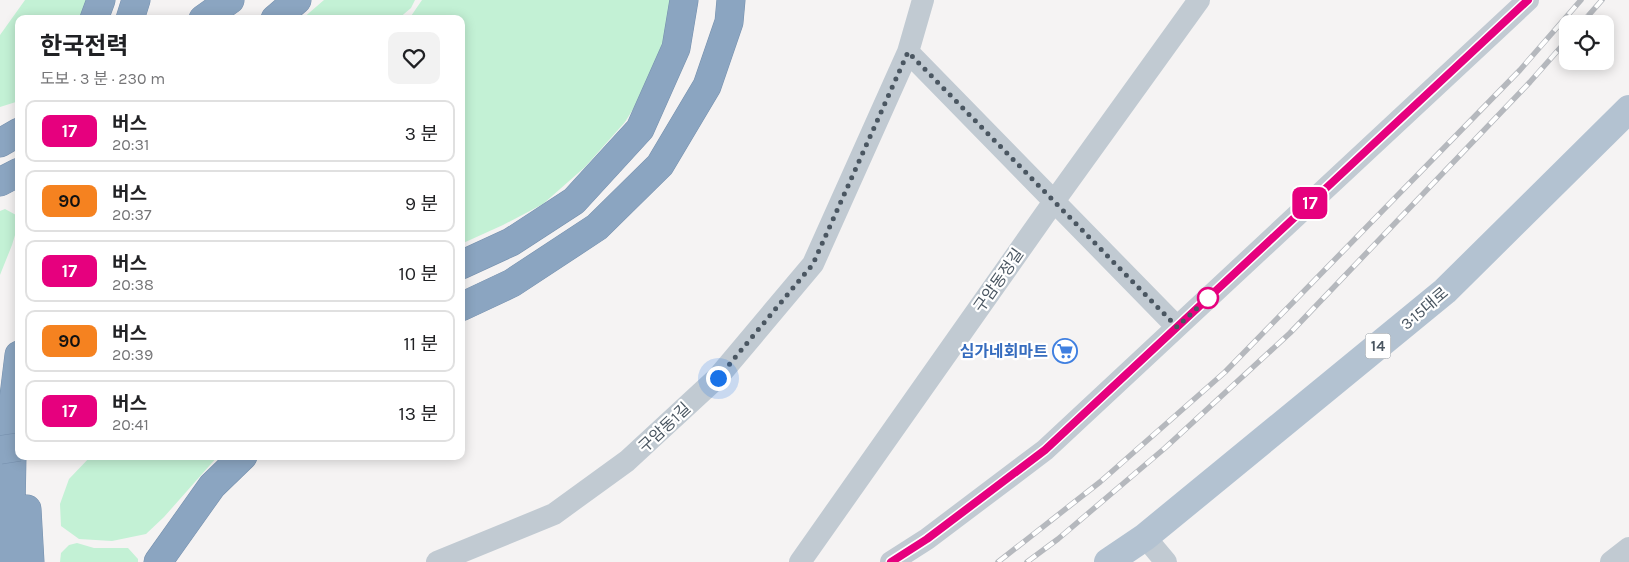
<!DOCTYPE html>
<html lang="ko">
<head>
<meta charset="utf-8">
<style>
  :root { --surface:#fff; --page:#f2f2f2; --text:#202124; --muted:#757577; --line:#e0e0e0 }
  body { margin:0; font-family:Karla,"Noto Sans KR",sans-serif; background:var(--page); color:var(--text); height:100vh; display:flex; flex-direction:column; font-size:19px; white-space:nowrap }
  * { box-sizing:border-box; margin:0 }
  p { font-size:16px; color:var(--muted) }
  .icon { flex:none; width:28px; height:28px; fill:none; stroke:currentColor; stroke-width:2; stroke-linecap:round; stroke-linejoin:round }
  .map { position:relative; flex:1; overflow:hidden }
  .side { position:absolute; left:15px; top:15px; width:450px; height:445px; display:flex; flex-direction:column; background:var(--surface); border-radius:10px; box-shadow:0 2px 12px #0003 }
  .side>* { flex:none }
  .badge { padding:0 10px; border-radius:8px; font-size:18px; line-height:32px }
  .buttons { position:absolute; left:1559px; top:15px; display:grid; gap:10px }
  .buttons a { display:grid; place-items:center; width:55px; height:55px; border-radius:10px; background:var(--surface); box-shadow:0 2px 12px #0003; font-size:25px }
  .you { position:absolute; width:25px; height:25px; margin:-12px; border:4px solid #fff; border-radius:50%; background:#1a73e8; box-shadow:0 0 0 8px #1a73e833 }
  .map>.badge { position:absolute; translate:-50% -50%; box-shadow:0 0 0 2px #fff }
  .round { display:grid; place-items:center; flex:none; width:52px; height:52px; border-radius:10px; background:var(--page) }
  .head { display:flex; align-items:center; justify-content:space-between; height:85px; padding:0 25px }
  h1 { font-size:24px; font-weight:700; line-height:38px }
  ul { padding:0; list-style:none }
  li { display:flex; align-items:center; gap:15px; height:62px; margin:0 10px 8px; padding:0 15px; border:2px solid var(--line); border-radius:10px }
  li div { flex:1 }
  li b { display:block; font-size:19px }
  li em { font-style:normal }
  li .badge { min-width:55px; font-weight:700; text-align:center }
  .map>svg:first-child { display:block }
</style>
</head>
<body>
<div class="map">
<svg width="1629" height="562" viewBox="0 0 1629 562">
  <rect width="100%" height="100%" fill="#f5f3f3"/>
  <path fill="#c3f1d5" d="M25,0h62l-7,19h-61v82l-19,6v-72z
    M324,0h91l-4,8 -13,11h-96z
    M422,0h248l-5,34 -13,45 -27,43 -40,45 -42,37 -40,21 -42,19v-225h-52z
    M5,209l11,6 3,7 -7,23 -12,30v-64z
    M91,456h127l-54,61 -18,17 -34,7 -33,-2 -18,-13 -1,-22 9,-25z
    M77,543l17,5h34l10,11v3h-78l1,-9 8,-8z"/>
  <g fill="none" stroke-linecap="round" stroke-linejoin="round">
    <defs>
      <path id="motorway" d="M94,19l7,-19
        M130,19l6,-19
        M203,19l27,-19
        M275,19l22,-19
        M0,143l19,-11
        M0,182l19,-10
        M461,265l50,-23 63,-41 66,-72 36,-81 8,-48
        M461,307l51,-24 85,-56 63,-62 47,-79 22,-64 2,-22
        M27,509l3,53
        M10,562l3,-158 6,-49
        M158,562l54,-76 31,-30"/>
    </defs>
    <use href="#motorway" stroke="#7690ad" stroke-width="29"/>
    <path stroke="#c1cad2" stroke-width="22" d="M908,52l269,275
      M1145,537l21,25
      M437,562l117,-48 73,-53 91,-84 95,-113 95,-212 15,-52
      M800,562l255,-362 144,-200
      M891,562l36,-23 118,-89 483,-450
      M1611,562l18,-14"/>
    <path stroke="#b3c2d1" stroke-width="28" d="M1108,562l37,-25 300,-246 184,-182"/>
    <use href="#motorway" stroke="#8ba5c1" stroke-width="28"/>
    <defs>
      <path id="rail" d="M1581,24l21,-24
        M998,562l102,-80 125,-110 295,-302 61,-70
        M1027,562l31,-23 107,-91 125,-115 240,-251 38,-43"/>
    </defs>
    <use href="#rail" stroke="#b5b8bd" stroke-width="5.5"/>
    <use href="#rail" stroke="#fff" stroke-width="4" stroke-dasharray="11" stroke-linecap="butt"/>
    <defs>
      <path id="motorway-bridge" d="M0,450l19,-3"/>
    </defs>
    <use href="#motorway-bridge" stroke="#7690ad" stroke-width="29" stroke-linecap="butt"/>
    <use href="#motorway-bridge" stroke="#8ba5c1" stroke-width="28"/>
  </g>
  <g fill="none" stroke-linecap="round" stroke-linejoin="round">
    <defs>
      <path id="line" d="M891,562l36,-23 118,-89 483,-450"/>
    </defs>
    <use href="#line" stroke="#fff" stroke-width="11"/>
    <use href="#line" stroke="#e6007e" stroke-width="8"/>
    <path stroke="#4a5661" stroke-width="5" stroke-dasharray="0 9" d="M718,378l95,-114 95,-212 269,275 31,-29"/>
  </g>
  <defs>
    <symbol id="supermarket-ring" viewBox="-11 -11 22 22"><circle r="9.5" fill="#fff" stroke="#3f7fe0" stroke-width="1.5"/><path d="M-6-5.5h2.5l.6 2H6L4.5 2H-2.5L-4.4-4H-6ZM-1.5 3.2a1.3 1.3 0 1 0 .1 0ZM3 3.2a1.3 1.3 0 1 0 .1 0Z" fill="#3f7fe0"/></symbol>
  </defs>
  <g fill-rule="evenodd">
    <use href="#supermarket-ring" x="1051" y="337" width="28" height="28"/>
  </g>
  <circle fill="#fff" stroke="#e6007e" stroke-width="2.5" cx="1208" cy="298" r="10"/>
  <g text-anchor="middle" stroke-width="4.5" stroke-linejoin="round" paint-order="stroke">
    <rect fill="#fff" stroke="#808990" stroke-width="1" x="1365.5" y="333.5" width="25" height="25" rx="4"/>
    <g font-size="15" font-weight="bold" fill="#4a5661">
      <text x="1378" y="351">14</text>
    </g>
    <g font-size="16" fill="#4a5661" stroke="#fff">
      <text transform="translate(998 280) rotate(-55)" y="6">구암동정길</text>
      <text transform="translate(1424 308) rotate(-40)" y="6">3·15대로</text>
      <text transform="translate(664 427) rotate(-43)" y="6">구암동1길</text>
    </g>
    <g font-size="16" font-weight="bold" fill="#366cbe" stroke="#fff" text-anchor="end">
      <text x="1048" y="357">심가네회마트</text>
    </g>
  </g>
</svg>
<div class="buttons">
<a><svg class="icon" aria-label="locate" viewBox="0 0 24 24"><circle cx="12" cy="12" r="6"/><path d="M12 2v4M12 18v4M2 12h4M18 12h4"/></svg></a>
</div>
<div class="you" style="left:718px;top:378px"></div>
<b class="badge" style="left:1310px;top:203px;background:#e6007e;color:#fff">17</b>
<section class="side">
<div class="head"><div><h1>한국전력</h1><p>도보 · 3 분 · 230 m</p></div><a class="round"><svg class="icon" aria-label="heart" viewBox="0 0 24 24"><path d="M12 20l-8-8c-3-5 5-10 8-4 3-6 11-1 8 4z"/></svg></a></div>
<ul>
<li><span class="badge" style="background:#e6007e;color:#fff">17</span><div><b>버스</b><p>20:31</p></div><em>3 분</em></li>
<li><span class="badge" style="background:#f58220;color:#111">90</span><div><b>버스</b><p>20:37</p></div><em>9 분</em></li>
<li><span class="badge" style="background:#e6007e;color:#fff">17</span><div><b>버스</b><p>20:38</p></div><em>10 분</em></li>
<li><span class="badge" style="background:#f58220;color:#111">90</span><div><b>버스</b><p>20:39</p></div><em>11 분</em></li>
<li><span class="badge" style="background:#e6007e;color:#fff">17</span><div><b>버스</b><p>20:41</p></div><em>13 분</em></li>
</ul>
</section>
</div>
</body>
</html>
